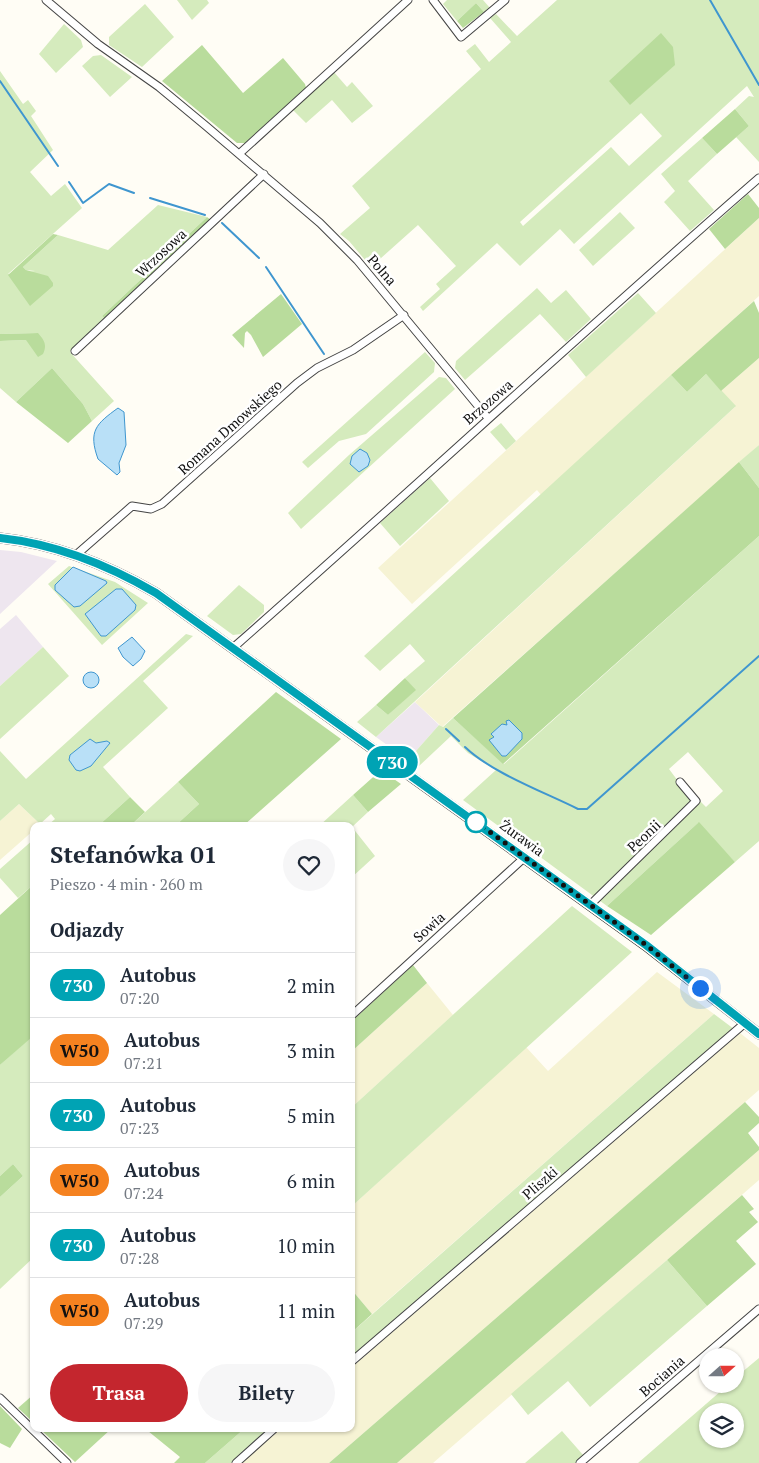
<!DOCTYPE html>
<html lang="pl">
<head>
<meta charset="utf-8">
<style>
  :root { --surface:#fff; --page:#f6f6f7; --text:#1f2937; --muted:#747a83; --line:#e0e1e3; --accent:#c4262e }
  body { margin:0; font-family:"PT Serif",serif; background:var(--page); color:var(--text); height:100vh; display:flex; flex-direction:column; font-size:19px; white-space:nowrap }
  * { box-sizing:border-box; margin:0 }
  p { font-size:16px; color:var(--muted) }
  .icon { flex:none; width:28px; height:28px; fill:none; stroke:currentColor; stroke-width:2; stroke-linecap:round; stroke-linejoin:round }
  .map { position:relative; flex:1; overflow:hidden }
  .side { position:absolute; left:30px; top:822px; width:325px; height:610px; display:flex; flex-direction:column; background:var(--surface); border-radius:10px; box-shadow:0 1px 4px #0004 }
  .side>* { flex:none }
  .badge { padding:0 10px; border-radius:16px; font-size:18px; line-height:32px }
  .needle { width:32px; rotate:69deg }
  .tools { position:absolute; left:699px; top:1348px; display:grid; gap:10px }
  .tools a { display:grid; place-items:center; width:45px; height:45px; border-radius:50%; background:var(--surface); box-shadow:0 1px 4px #0004; font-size:25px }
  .you { position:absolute; width:25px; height:25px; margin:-12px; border:4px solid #fff; border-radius:50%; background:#1a73e8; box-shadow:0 0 0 8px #1a73e833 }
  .map>.badge { position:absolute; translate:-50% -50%; box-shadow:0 0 0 2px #fff }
  h2 { padding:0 20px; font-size:19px; line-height:45px }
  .round { display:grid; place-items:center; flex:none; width:52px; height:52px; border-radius:26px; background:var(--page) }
  .headline { display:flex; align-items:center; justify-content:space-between; height:85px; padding:0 20px }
  h1 { font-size:24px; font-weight:600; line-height:38px }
  .button { display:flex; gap:10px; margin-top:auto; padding:10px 20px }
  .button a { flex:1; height:58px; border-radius:30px; background:var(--accent); color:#fff; font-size:20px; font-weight:600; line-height:58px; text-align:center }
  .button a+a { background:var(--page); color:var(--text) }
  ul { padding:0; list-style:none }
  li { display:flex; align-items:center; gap:15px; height:65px; padding:0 20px; border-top:1px solid var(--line) }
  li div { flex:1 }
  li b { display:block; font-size:19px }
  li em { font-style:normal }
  li .badge { min-width:55px; font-weight:700; text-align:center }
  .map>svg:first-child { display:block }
</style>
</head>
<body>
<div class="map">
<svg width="759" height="1463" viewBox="0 0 759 1463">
  <rect width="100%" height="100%" fill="#fffdf5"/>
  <path fill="#eee6ef" d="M0,550l21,2 36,9 -57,53z
    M16,615l27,32 -43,39v-57z
    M415,702l24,23 -31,35 -32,-23z"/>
  <path fill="#f6f3d4" d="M759,218v78l-218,199 -4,-5 -125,114 -34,-36z
    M759,358v87l-317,282 -27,-25 320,-295 -14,-16z
    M19,804l21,20 -6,2v4l-34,30v-39z
    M657,972l57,42 -342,300 -21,-25v-82l175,-160 22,24z
    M427,983l26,32 -102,93v-56z
    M740,1033l19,15v42l-430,373h-88l40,-34h70v-61z
    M759,1150v30l-92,80 -234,203h-36z"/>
  <path fill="#d5ebbd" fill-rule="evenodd" d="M177,0h30l2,3 -17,17z
    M447,0h36l7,8 -6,4 -8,-9 -19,18 -14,-17z
    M557,0h202v162l-23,-25 13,-11 -14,-17 14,-13 5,1 -7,-11 -173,158 -14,-15 -40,37 -23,-23 -74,68 -3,-4 20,-18 -4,-5 20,-18 -38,-41 -47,42 -22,-26 -9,-7 30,-26 -18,-22 129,-117 -15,-18 9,-7 14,18 22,-20 -21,-24 6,-4 21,22zM641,113l21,23 -33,30 -18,-19 -88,79 -3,-4z
    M145,4l29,33 -32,30 -33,-22v-8z
    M64,24l17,16 2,7 -27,26 -17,-19z
    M101,55l31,22 -22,20 -28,-31 11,-10z
    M0,71l23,33 5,-4 8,11 -5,5 22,34 -23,22 21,24 14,-12 17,24 -74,66 27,-3 -9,-1 -3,-3 35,-32 50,15 50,-45 49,12 -105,99 3,3 -35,33 44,49 -22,20 -9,-17 -31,-36 -36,34 -16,-14v-47l26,-1 12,-7 -38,1z
    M333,71l14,16 5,-5 21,24 -21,17 -20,-23 -26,23 -14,-14z
    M702,138l15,16 -29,27 26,29 -24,21 -26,-29 11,-11 -14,-17z
    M620,212l15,16 -42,38 -14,-16z
    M537,288l14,15 15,-13 25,29 -25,23 -26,-28 -75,66 -10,-12 1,-7z
    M638,293l18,20 -70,64 -18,-22z
    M425,352l10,11 -1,9 -68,62 -27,7 -31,27 -6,-6z
    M706,374l30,32 -360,331 -19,-15 19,-17 12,10 27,-25 -10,-12 20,-17 -15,-17 -30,27 -16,-15 307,-281 16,17z
    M439,377l7,1 9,11 -154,140 -13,-16 3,-3 58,-55z
    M501,423l15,18 -10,9 -16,-18z
    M759,445v43l-20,-26z
    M430,478l19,23 -49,45 -20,-23z
    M759,536v305l-24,21 -37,-39 -91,83 -144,-106 33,-30 -28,-17 -17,-17 -33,31 -10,-7 31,-35 4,2 10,-9 51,46zM688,752l35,39 -17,16 -6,-6 -4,3 -20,-22 2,-1 -9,-12z
    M69,566l46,16 33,21 -46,42 -54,-61z
    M239,585l25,20v7l-23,22 -8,1 -26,-19z
    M186,634l7,2 -50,45 25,27 -65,59 27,30 -32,29h-51l8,-7 -4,-5 -11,10 -21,-20 -19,17v-70l26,28z
    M43,647l26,29 -69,63v-53z
    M178,782l21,22 -24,22h-45z
    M353,795l15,17 -16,15 23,29 -24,22v-52h-32z
    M34,839v45l-16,14 -18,-20v-9z
    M572,906l60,46 -281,255v-99z
    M714,1014l20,15 -383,330v-26z
    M32,1036l2,221 -34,32v-92l23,-21 -10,-12 -13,12v-111z
    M667,1260l40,46 -117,101 -22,-26 -40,34 -17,-21z
    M759,1358v105h-121l91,-79h6v-6zM708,1411h27v28h-27z
    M244,1429h27l-40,34h-26z
    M562,1431l22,25 -8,7h-51z"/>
  <path fill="#b9dc9c" d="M476,3l8,9 -21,16 -6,-7z
    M661,33l12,14 2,18 -45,40 -21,-24z
    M202,45l41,48 40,-35 22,26 1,4 -61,55h-8l-75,-62z
    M735,109l14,17 -32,28 -15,-16z
    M748,194l11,14v10l-34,31 -16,-20z
    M207,217l4,3 -106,99 -3,-3z
    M53,234l5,1 -35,32 3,3 22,6 5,7v3l-23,20 -22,-31z
    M281,294l21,30 -39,33 -12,-22 -4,-4 -2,2 -1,15 -12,-13z
    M754,301l5,12v45l-38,33 -15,-17 -19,18 -16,-17z
    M38,333c7,8 9,12 5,21l-5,3 -12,-17 -26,1v-7z
    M52,368l31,36 9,17 -24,22 -52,-41z
    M739,462l20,26v48l-256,228 -50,-46z
    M405,678l11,12 -28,25 -12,-10z
    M276,692l65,47 -98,87h-68l24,-22 -21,-22z
    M381,770l20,14 -33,28 -15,-17z
    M130,797l15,15 -15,14h-32z
    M699,822l36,40 -84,73 -44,-29z
    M34,884v154l-2,-1 -32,28v-150z
    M413,965l14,18 -76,69v-30z
    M745,1102l14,15v6l-11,10 11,14v3l-362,313h-68z
    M13,1164l10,12 -23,21v-21z
    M742,1195l12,14 -5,3 9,10 -22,19 20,23 -49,42 -40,-46z
    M351,1289l21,25 -21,19z
    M34,1394v29l-16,-15z
    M0,1406l22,23 -12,19 -10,-5z
    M40,1429h71l-36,33z
    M151,1429h93l-39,34h-31l6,-6 -32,-26z"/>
  <path fill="#b9e0f7" stroke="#3f96cf" d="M118,408l6,4 2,33 -7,18 1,9 -3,3 -19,-16c-10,-28 -2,-35 20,-51z
    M360,449l7,4 3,7 -2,6 -9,6 -9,-8 2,-8z
    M73,567l33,14 1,2 -27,23 -6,1 -19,-17v-5z
    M116,589h6l14,16 -1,5 -29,26h-5l-16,-22z
    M132,637l13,14 -4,8 -8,7 -10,-9 -5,-9z
    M83 680a8 8 0 1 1 16 0a8 8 0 1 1-16 0Z
    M509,720l13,13v6l-16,17h-4l-13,-16 5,-3 -3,-3 11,-10 5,1 -1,-4z
    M90,739l6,4 11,-2 3,2 -19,23 -11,5 -4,-1 -7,-10 1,-5z"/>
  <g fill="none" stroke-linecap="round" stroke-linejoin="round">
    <path stroke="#3f96cf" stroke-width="2" d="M710,0l49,85
      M0,81l58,85
      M69,182l14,21 26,-19 25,9
      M150,198l55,17
      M222,223l37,35
      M266,267l58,87
      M446,729l13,12
      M465,747c27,26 79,45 113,62h9l172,-153"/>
    <defs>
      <path id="minor" d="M46,0l52,44 61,43 47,39 114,97 37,37 131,158
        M433,0l28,37 44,-37
        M239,154l169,-154
        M75,351l189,-177
        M76,555l56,-49 19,3 11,-5 135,-121 20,-15 36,-18 51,-35
        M234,647c176,-155 348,-315 525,-469
        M590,905l106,-104 -16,-19
        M351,1016l174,-159
        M351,1362l394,-339
        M0,1398l67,65
        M236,1463l38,-34
        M580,1463l179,-154"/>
      <path id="major" d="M0,538c56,6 108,27 156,55l489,352 114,89"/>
    </defs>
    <use href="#minor" stroke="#444" stroke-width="9"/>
    <use href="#major" stroke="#222" stroke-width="11"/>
    <use href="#minor" stroke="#fff" stroke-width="7"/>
    <use href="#major" stroke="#f9d66b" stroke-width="9"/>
  </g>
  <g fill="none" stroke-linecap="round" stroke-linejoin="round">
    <defs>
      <path id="line" d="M0,538c56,6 108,27 156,55l490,352 113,89"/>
    </defs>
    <use href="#line" stroke="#fff" stroke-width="11"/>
    <use href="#line" stroke="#00a3b4" stroke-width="8"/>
    <path stroke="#111" stroke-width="5" stroke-dasharray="0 9" d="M476,822l170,123 54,43"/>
  </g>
  <circle fill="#fff" stroke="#00a3b4" stroke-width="2.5" cx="476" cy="822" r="10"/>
  <g text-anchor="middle" stroke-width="5" stroke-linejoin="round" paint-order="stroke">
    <g font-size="14" fill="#111" stroke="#fff">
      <text transform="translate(161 253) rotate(-43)" y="5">Wrzosowa</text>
      <text transform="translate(382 270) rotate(49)" y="5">Polna</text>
      <text transform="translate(488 402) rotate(-41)" y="5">Brzozowa</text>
      <text transform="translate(230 427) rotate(-42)" y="5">Romana Dmowskiego</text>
      <text transform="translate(644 836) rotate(-43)" y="5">Peonii</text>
      <text transform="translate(522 838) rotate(36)" y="5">Żurawia</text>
      <text transform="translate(429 927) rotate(-42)" y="5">Sowia</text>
      <text transform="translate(540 1183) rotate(-41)" y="5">Pliszki</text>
      <text transform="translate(662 1376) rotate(-41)" y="5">Bociania</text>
    </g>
  </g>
</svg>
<div class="tools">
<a><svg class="needle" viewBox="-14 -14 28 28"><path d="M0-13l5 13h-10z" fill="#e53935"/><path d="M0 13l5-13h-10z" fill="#747a83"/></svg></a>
<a><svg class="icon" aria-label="layers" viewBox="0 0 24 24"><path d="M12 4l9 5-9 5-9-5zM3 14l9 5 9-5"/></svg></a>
</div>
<div class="you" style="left:700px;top:988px"></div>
<b class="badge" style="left:392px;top:762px;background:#00a3b4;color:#fff">730</b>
<section class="side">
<div class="headline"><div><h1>Stefanówka 01</h1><p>Pieszo · 4 min · 260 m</p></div><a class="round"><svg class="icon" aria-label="heart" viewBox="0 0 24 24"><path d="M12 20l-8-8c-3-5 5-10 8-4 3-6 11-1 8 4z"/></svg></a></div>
<h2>Odjazdy</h2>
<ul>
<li><span class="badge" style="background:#00a3b4;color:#fff">730</span><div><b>Autobus</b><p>07:20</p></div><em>2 min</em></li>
<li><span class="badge" style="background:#f58220;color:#111">W50</span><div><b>Autobus</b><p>07:21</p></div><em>3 min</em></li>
<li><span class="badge" style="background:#00a3b4;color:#fff">730</span><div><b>Autobus</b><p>07:23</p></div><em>5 min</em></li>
<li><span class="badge" style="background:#f58220;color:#111">W50</span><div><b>Autobus</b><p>07:24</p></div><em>6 min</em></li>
<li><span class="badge" style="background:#00a3b4;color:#fff">730</span><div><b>Autobus</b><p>07:28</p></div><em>10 min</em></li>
<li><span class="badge" style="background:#f58220;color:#111">W50</span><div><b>Autobus</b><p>07:29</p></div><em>11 min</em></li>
</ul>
<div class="button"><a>Trasa</a><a>Bilety</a></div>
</section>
</div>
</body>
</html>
